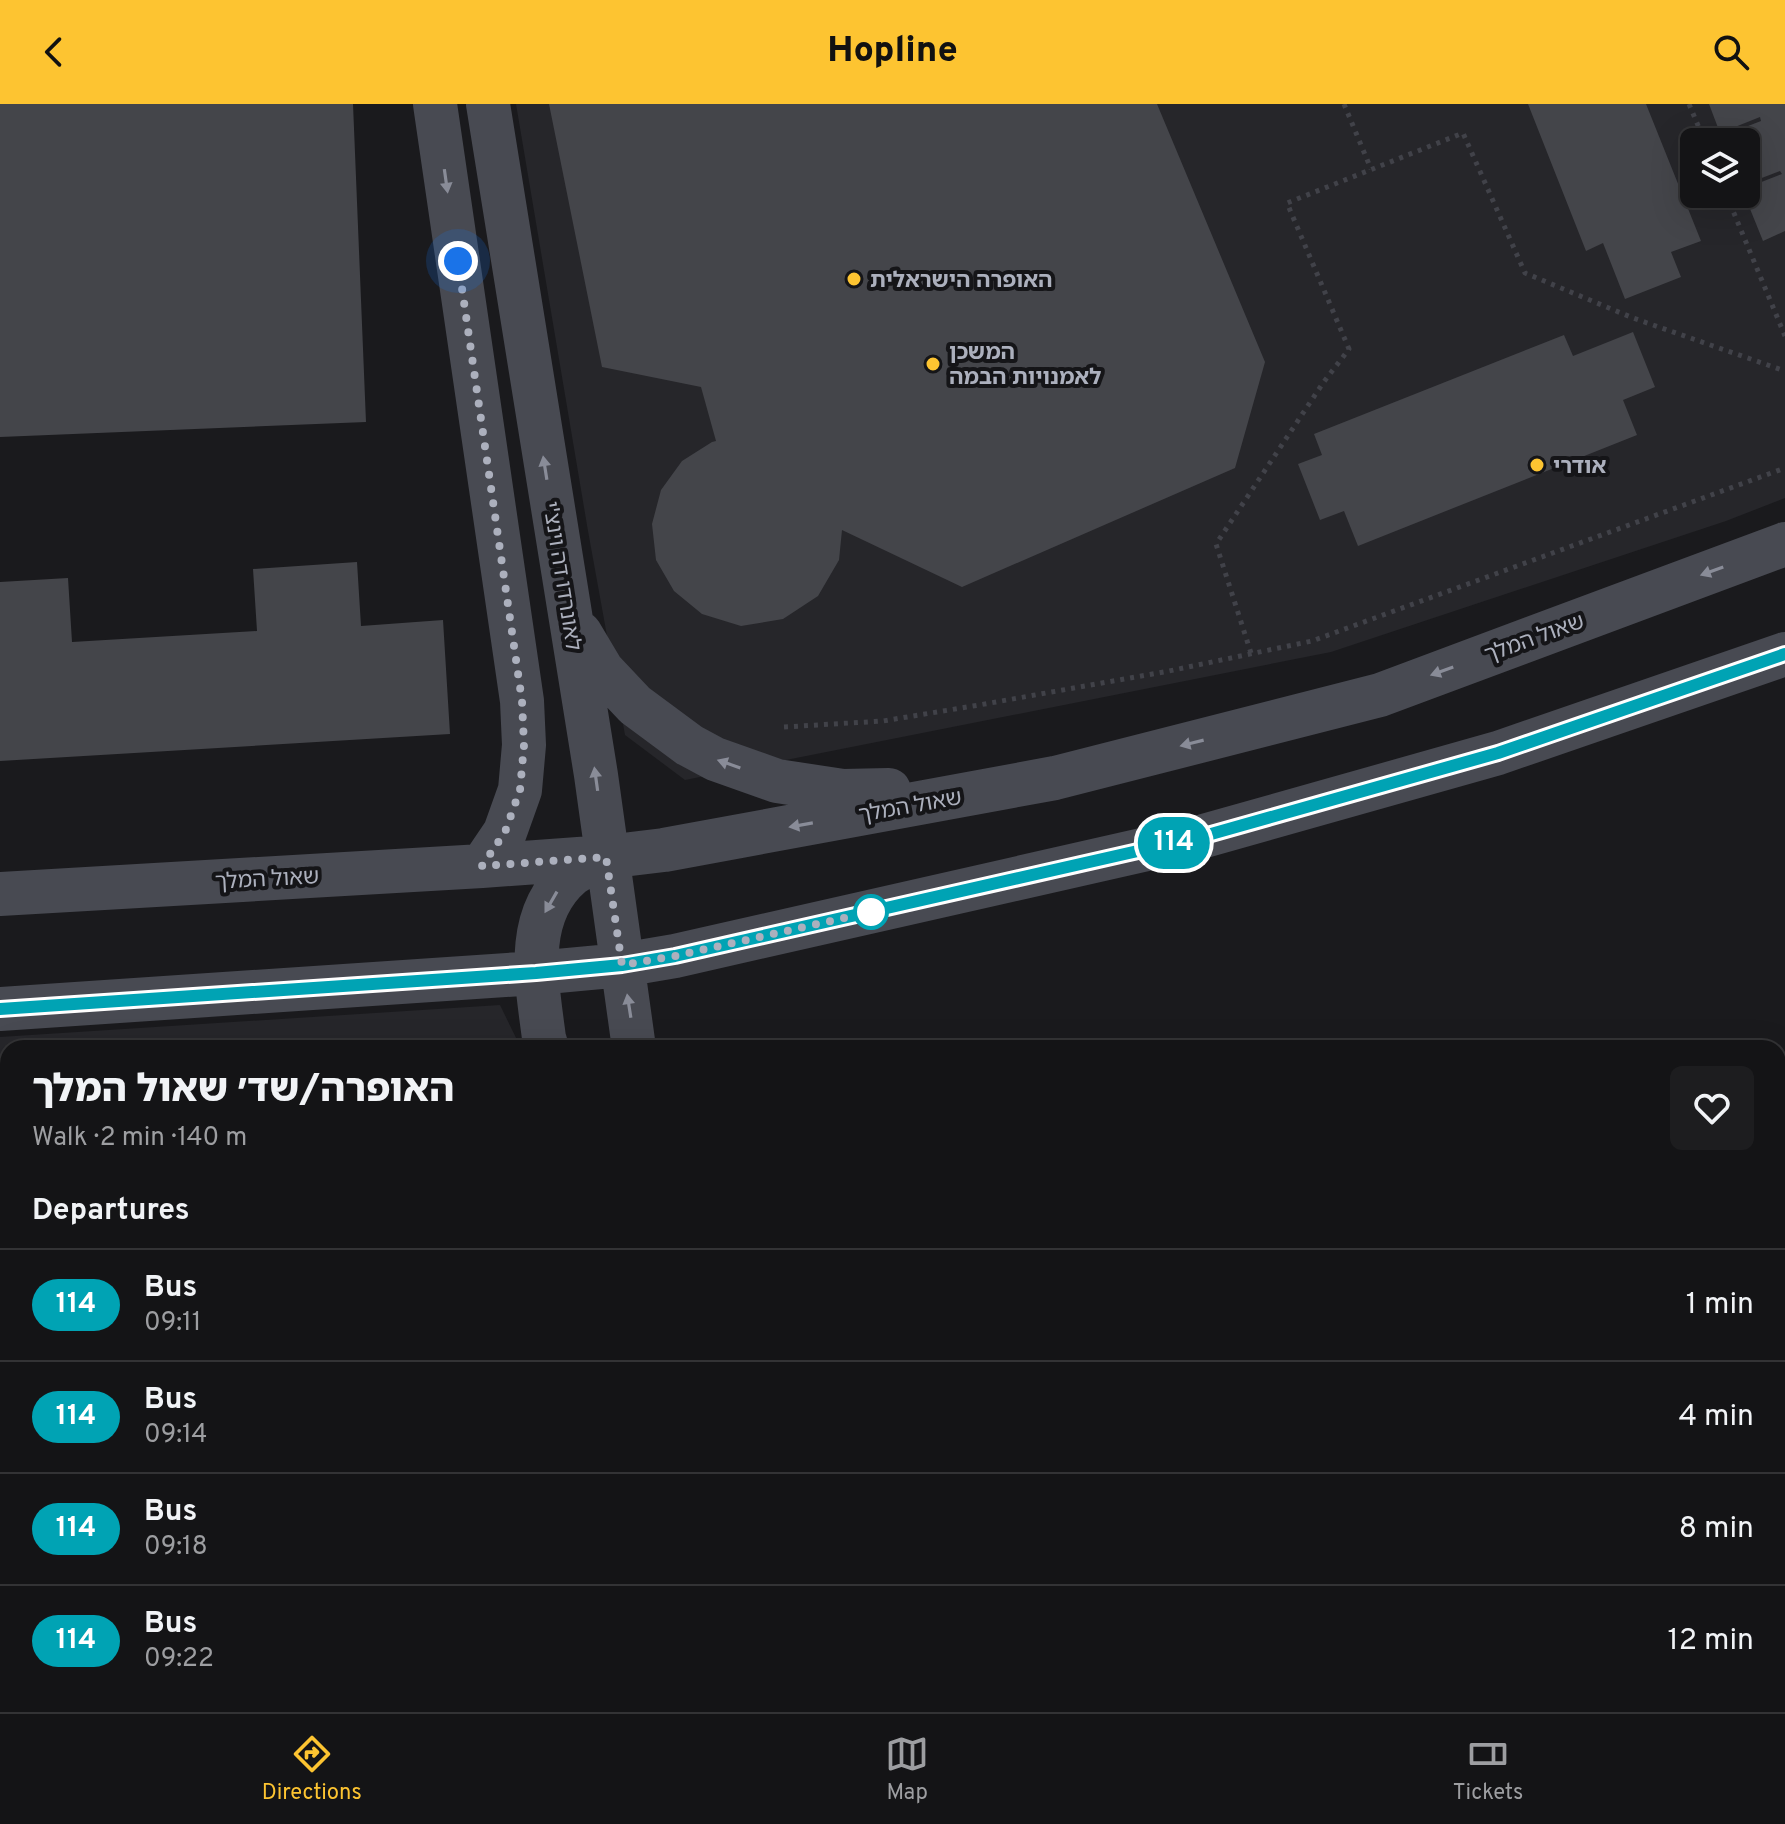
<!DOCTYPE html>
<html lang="en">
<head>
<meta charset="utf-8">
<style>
  :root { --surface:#141416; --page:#1d1d1f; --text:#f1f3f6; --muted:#9d9ea1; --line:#333335; --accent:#fdc431 }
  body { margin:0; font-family:Overpass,"Noto Sans Hebrew",sans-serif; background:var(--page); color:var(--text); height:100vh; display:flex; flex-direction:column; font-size:30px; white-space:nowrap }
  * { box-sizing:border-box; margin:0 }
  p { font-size:26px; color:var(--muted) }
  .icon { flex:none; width:44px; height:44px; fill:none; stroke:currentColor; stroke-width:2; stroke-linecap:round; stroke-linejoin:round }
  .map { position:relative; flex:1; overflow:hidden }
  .drawer { position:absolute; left:0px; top:936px; width:1786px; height:672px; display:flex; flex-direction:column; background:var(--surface); border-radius:24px 24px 0 0; box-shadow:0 8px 32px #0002,0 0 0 2px var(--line) }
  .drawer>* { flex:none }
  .badge { padding:0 16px; border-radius:26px; font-size:28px; line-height:52px }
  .buttons { position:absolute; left:1680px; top:24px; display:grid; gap:16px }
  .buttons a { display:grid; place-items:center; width:80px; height:80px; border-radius:12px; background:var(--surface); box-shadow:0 8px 32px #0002,0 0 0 2px var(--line); font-size:40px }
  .you { position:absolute; width:40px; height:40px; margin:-20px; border:6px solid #fff; border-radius:50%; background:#1a73e8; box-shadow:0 0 0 12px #1a73e833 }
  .map>.badge { position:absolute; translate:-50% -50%; box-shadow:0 0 0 4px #fff }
  h2 { padding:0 32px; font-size:30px; line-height:72px }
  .round { display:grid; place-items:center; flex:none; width:84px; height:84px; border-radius:12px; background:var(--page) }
  .summary { display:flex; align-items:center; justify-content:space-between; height:136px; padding:0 32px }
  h1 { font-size:38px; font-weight:800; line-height:60px }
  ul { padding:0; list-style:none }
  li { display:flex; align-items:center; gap:24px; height:112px; padding:0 32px; border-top:2px solid var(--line) }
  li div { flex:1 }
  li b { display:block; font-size:30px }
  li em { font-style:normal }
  li .badge { min-width:88px; font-weight:700; text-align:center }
  header { display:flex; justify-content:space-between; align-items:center; height:104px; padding:0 32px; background:var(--accent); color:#111; font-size:36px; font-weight:800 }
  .tab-bar { display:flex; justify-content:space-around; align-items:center; height:112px; border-top:2px solid var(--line); background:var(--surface); font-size:22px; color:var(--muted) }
  .tab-bar a { display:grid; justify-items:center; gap:4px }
  .tab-bar .selected { color:var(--accent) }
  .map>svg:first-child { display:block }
</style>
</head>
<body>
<header><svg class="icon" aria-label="back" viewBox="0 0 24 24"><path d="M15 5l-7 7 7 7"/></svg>Hopline<svg class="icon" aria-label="search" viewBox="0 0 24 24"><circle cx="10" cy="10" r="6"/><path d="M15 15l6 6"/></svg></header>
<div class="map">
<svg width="1785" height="1608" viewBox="0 0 1785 1608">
  <rect width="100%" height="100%" fill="#1a1a1d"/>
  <path fill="#26262a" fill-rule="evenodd" d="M516,0h1269v394l-59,23 -395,131 -646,128 -60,-45 -37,-204zM1694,38h52v52h-52z
    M500,901l21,43h-513v656h695l2,8h-705v-675z"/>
  <path fill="#44454a" d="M0,0h353l13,318 -366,15z
    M549,0h608l108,258 -30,106 -273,119 -120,-57 -3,30 -21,36 -35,23 -42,7 -39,-12 -28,-23 -18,-31 -4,-36 9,-34 21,-29 30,-19 4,-1 -15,-54 -99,-20z
    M1528,0h118l55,137 -30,11 10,25 -56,22 -22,-56 -17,8z
    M1709,0h76v127l-22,10 -19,-47h2v-6l36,-14 -2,-3 -34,13v-42h-22l-2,-6 39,-15 -1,-4 -40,16z
    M1633,228l22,55 -32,13 14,35 -279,111 -14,-35 -24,9 -22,-56 24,-9 -8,-21 250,-99 9,21z
    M357,458l4,64 82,-6 7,114 -450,27v-179l68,-4 4,64 185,-11 -4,-62z
    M1785,969v153l-7,2v-153z
    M8,1062v144l-4,-4 -4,-53v-78z
    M1785,1142v114l-7,2v-114z
    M1778,1483h7v125h-73v-8h66z
    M1283,1600h117l1,1 -31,7h-85z"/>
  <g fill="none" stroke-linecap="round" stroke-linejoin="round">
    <path stroke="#414249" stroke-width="5" stroke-dasharray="4 6" stroke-linecap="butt" d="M1344,0l27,65
      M1689,0l16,38
      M1726,90l59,142
      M1251,549l-35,-109 107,-161 26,-34 -62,-146 176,-70 62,140 108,45 152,53
      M784,623l99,-6 96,-16 190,-34 143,-30 473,-173
      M427,944l67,-7
      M0,962h8
      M0,985h8"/>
    <path stroke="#3d3d44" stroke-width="28" d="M1778,1333l7,-2"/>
    <path stroke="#484a52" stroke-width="44" d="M435,0l87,597 2,44 -4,45 -15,42 -23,34
      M488,0l108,671 38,273
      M580,529l22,37 33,35 54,40 26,14 62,22 66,10 46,-1
      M0,790l482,-28 124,-9 58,-7 391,-72 325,-83 405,-151
      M0,905l536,-36 86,-8 53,-9 529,-120 294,-83 287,-99
      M547,944l-3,-10c-7,-55 -21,-122 27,-163 9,-7 22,-12 33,-17
      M745,1600l2,8"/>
  </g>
  <defs><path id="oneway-solid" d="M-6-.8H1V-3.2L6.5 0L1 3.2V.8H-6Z" transform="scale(2)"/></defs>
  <g fill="#898c98">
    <use href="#oneway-solid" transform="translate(446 77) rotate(82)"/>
    <use href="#oneway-solid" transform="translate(545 364) rotate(-99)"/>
    <use href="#oneway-solid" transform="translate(1712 467) rotate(160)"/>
    <use href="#oneway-solid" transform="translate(1442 567) rotate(160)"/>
    <use href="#oneway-solid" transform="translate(1192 639) rotate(166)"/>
    <use href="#oneway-solid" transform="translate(729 660) rotate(-161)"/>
    <use href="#oneway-solid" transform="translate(596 675) rotate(-98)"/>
    <use href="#oneway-solid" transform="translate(801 721) rotate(170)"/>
    <use href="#oneway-solid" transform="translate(551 798) rotate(120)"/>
    <use href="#oneway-solid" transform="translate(629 902) rotate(-99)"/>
  </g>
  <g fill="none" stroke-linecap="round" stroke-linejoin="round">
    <defs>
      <path id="line" d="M0,905l536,-36 86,-8 53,-9 529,-120 294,-83 287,-99"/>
    </defs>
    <use href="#line" stroke="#fff" stroke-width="18"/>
    <use href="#line" stroke="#00a3b4" stroke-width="12"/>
    <path stroke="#acb0bd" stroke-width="8" stroke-dasharray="0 14.4" d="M458,157l64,440 2,44 -4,45 -15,42 -23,34 124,-9 16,108 53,-9 196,-44"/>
  </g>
  <g fill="#fdc431" stroke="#151518" stroke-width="3">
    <circle cx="854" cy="175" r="8"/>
    <circle cx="933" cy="260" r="8"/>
    <circle cx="1537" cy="361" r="8"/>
  </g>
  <circle fill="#fff" stroke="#00a3b4" stroke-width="4" cx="871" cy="808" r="16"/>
  <g text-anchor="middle" stroke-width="8" stroke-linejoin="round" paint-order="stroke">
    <g font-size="22" font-weight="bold" fill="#acb0bd" stroke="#151518" text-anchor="start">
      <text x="870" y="183">האופרה הישראלית</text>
      <text x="949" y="255">המשכן<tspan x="949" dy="25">לאמנויות הבמה</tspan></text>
      <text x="1553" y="369">אודרי</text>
    </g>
    <g font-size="22" fill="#acb0bd" stroke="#151518">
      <text transform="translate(563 472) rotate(81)" y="8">לאונרדו דה וינצ'י</text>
      <text transform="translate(1534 533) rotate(-20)" y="8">שאול המלך</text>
      <text transform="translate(910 701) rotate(-10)" y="8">שאול המלך</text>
      <text transform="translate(267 774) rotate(-3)" y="8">שאול המלך</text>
    </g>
  </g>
</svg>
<div class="buttons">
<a><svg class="icon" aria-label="layers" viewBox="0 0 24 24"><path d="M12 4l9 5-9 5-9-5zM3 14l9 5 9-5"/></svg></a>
</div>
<div class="you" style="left:458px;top:157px"></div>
<b class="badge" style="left:1174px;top:739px;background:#00a3b4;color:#fff">114</b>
<section class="drawer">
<div class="summary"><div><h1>האופרה/שד׳ שאול המלך</h1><p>Walk · 2 min · 140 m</p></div><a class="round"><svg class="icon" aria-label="heart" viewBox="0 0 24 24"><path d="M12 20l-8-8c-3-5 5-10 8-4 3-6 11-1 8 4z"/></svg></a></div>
<h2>Departures</h2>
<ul>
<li><span class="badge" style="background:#00a3b4;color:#fff">114</span><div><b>Bus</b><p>09:11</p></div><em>1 min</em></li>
<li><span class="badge" style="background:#00a3b4;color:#fff">114</span><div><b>Bus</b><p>09:14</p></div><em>4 min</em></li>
<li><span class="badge" style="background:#00a3b4;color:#fff">114</span><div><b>Bus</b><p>09:18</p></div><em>8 min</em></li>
<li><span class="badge" style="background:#00a3b4;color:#fff">114</span><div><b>Bus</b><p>09:22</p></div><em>12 min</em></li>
</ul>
</section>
</div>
<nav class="tab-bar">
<a class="selected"><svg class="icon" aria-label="directions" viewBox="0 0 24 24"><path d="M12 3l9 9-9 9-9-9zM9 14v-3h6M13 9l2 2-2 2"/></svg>Directions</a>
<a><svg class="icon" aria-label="map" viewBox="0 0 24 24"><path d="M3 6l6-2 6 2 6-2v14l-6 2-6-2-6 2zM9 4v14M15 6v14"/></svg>Map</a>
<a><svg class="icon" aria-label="tickets" viewBox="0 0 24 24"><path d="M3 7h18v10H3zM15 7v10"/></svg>Tickets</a>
</nav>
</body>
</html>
